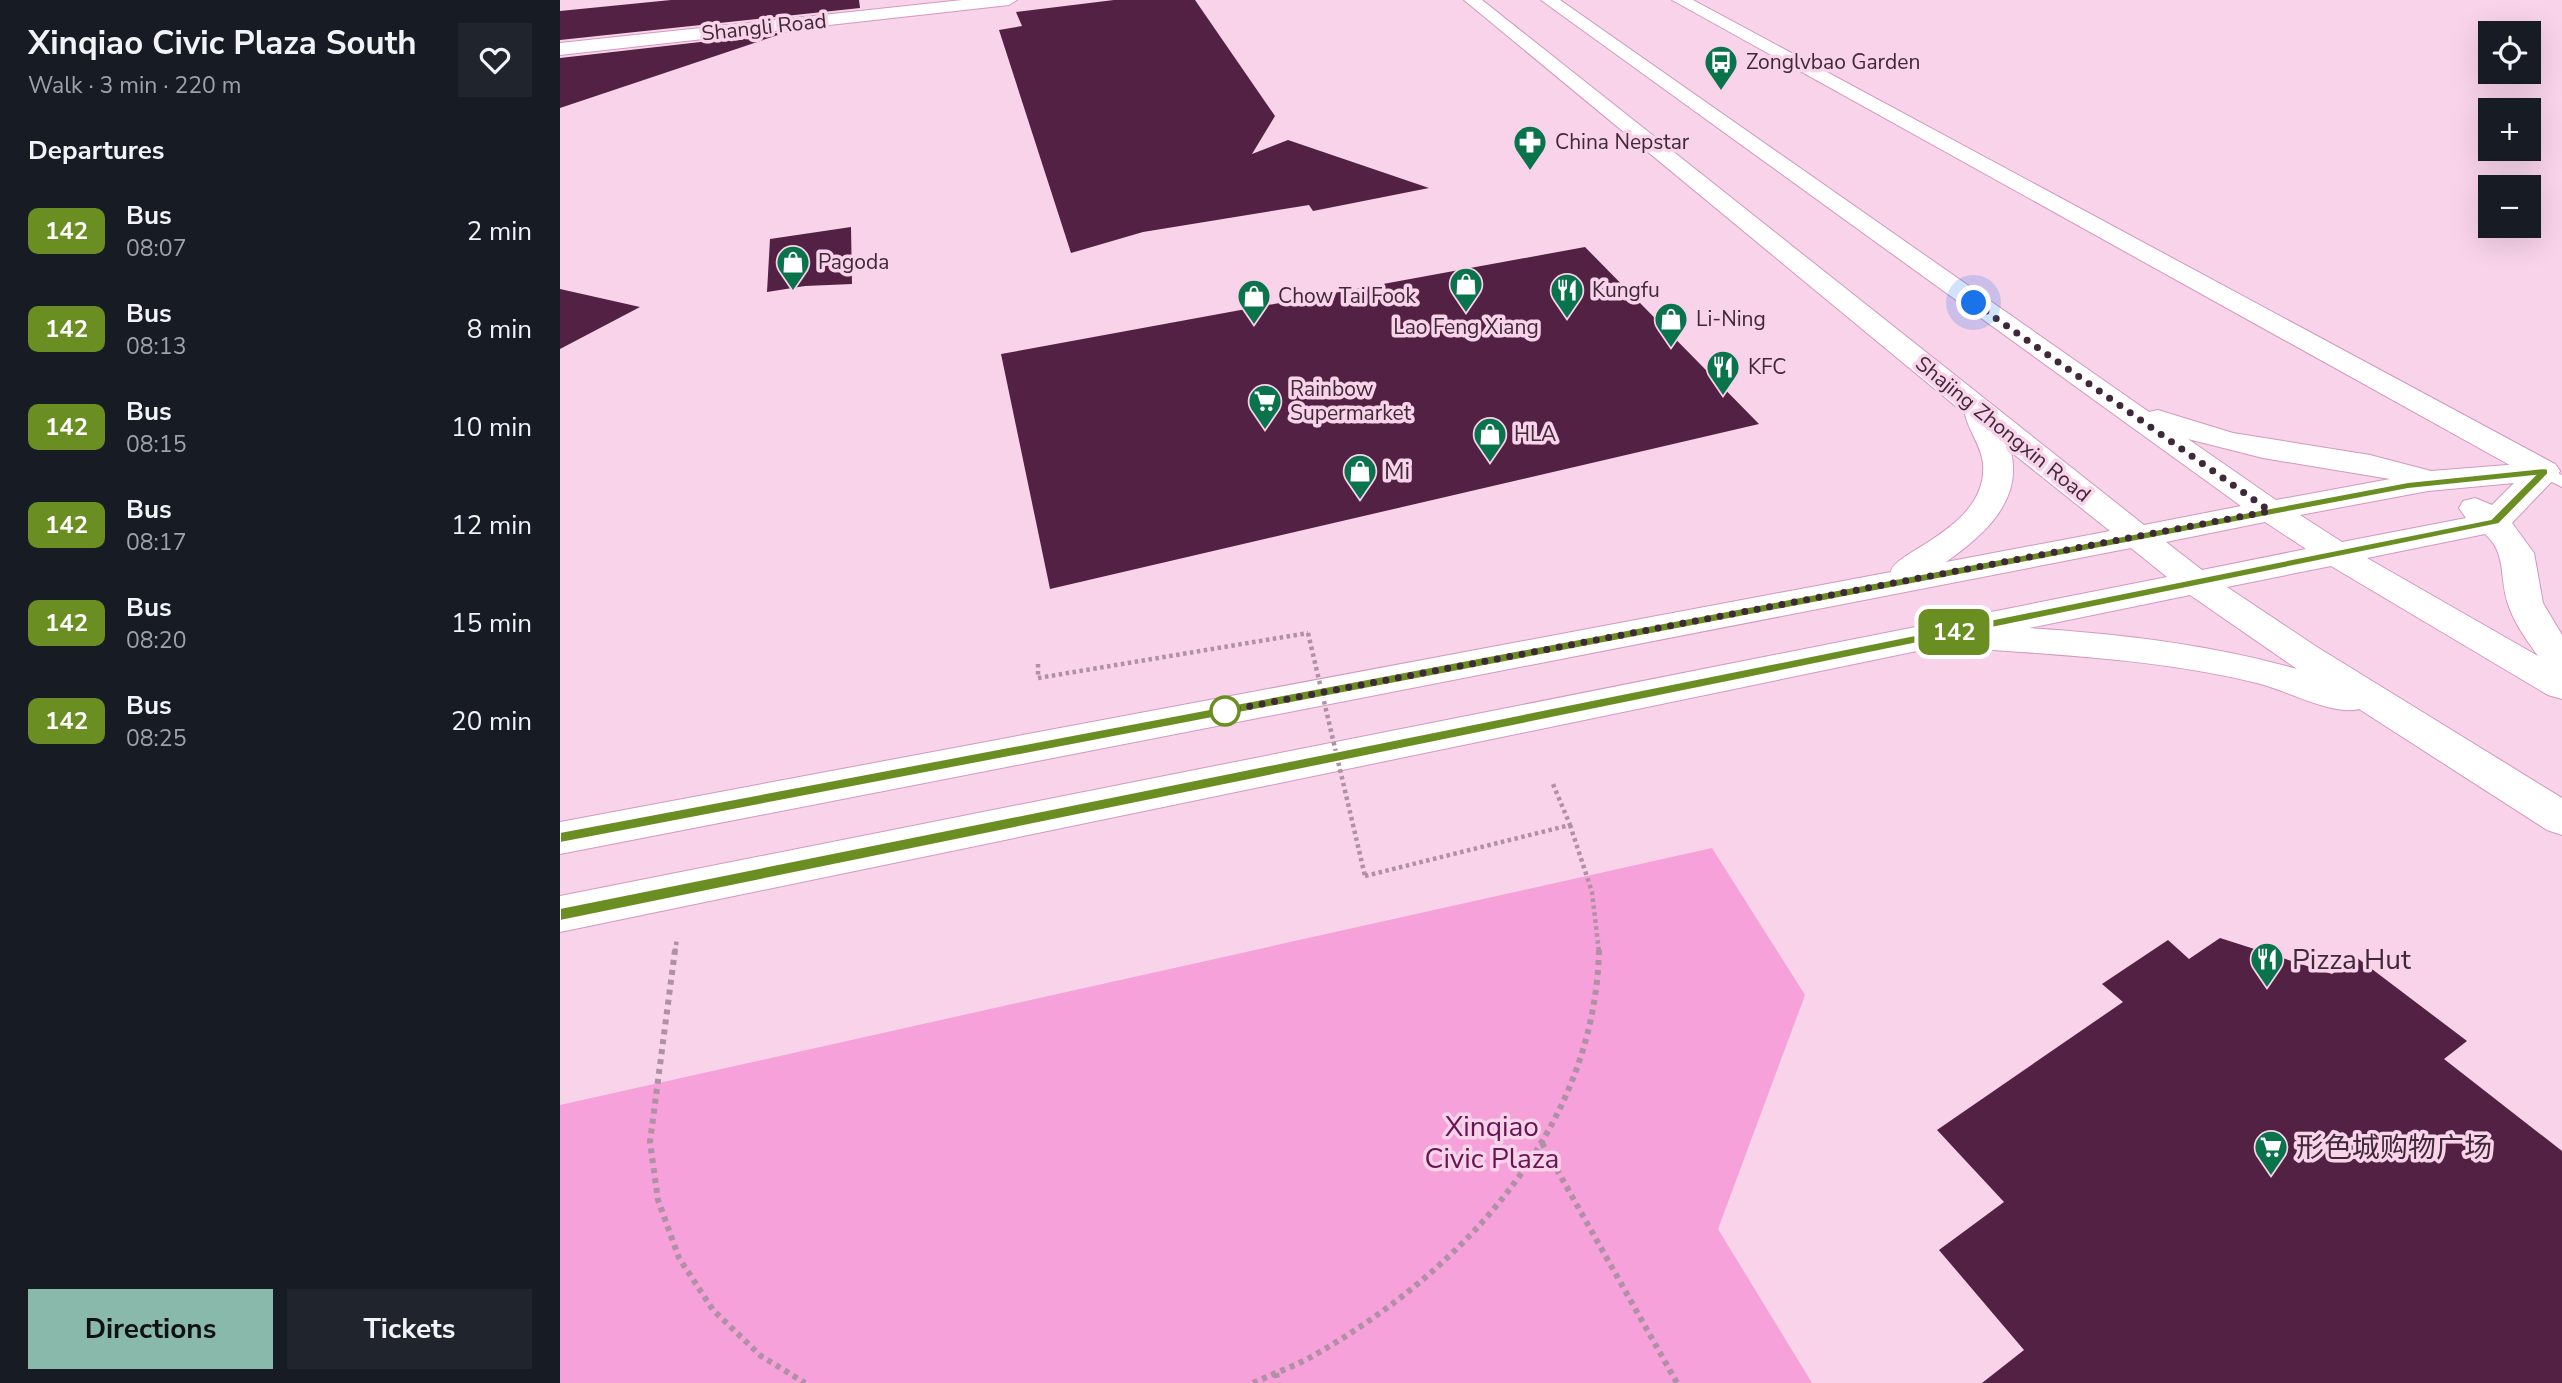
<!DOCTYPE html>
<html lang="en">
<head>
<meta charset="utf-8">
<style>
  :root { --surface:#171b24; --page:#20242c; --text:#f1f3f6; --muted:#9ea1a6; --accent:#89b9aa }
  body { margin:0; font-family:"Nunito Sans","Noto Sans SC",sans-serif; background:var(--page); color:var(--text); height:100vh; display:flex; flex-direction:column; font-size:26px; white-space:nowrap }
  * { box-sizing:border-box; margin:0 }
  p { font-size:23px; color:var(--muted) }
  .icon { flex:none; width:38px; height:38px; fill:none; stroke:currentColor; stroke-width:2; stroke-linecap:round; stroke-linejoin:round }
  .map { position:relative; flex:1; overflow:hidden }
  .sheet { display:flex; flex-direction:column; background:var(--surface); width:560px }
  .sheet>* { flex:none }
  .badge { padding:0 14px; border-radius:10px; font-size:24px; line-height:46px }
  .fabs { position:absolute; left:1918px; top:21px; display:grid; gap:14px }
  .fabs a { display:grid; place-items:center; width:63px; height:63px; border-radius:0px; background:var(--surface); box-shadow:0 7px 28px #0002; font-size:35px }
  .you { position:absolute; width:35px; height:35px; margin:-18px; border:5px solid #fff; border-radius:50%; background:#1a73e8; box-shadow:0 0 0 10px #1a73e833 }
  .map>.badge { position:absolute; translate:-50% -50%; box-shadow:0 0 0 4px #fff }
  h2 { padding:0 28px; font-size:26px; line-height:63px }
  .round { display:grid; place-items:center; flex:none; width:74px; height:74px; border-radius:0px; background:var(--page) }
  .overview { display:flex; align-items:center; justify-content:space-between; height:119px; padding:0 28px }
  h1 { font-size:33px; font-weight:700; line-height:52px }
  .button { display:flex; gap:14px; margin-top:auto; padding:14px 28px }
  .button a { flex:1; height:80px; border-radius:0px; background:var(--accent); color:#111; font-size:28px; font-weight:700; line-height:80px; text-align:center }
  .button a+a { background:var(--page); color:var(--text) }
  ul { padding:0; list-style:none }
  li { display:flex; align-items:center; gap:21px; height:98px; padding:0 28px }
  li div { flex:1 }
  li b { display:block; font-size:26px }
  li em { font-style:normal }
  li .badge { min-width:77px; font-weight:700; text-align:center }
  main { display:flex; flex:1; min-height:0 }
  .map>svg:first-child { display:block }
</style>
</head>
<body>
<main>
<section class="sheet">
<div class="overview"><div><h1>Xinqiao Civic Plaza South</h1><p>Walk · 3 min · 220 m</p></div><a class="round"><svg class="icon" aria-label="heart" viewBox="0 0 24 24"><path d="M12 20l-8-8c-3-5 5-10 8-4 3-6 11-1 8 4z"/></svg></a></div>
<h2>Departures</h2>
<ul>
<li><span class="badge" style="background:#6b8e23;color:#fff">142</span><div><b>Bus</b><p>08:07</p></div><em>2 min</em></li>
<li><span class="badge" style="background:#6b8e23;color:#fff">142</span><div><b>Bus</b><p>08:13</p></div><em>8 min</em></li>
<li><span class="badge" style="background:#6b8e23;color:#fff">142</span><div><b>Bus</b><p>08:15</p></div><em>10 min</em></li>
<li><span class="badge" style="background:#6b8e23;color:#fff">142</span><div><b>Bus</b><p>08:17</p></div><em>12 min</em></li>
<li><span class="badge" style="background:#6b8e23;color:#fff">142</span><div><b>Bus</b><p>08:20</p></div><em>15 min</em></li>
<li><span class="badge" style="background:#6b8e23;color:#fff">142</span><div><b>Bus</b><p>08:25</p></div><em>20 min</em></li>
</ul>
<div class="button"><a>Directions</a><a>Tickets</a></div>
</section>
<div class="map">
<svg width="2002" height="1383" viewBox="0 0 2002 1383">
  <rect width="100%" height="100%" fill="#f8d3ea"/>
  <path fill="#f6a1d9" d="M1152,848l93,147 -87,234 94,154h-1252v-278z"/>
  <path fill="#522143" d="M111,0h188l1,8 -300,32v-29z
    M554,0h81l80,116 -23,38 36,-14 141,48 -116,23 -4,-6 -166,27 -72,21 -72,-223 23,-4 -6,-14z
    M227,32l-227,76v-50z
    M291,227l1,57 -47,2 -38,6 3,-53z
    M1025,247l174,177 -709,165 -49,-235z
    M0,289l80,18 -80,42z
    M1660,938l112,36 24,-17 111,84 -23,18 118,92v232h-580l42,-33 -85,-100 65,-48 -67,-72 186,-128 -21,-18 66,-44 21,19z"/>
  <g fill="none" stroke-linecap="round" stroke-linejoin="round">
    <defs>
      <path id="service" d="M1984,466l18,9v12l-24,-12 -3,-4 3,-4z"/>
      <path id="minor" d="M402,0h55l-8,5 -449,50v-12z
        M1112,0h21l862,464 5,7 -5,7 -11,2 -11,-2z"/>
      <path id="tertiary" d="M904,0h18l662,525 97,-19 -700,-506h19l589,412 9,-2 75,23 137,22 61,16 113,-9 11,2 5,7 -5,7 -43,45 22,30 9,50 19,32v64l-14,-4 -217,-129 -104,21 90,60 245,151v37l-15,-5 -188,-121c-27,7 -73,-19 -102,-26 -86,-21 -175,-27 -264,-33l-13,-4 -5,-7 -1415,293v-36l1607,-319 -36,-29 -1571,306v-32l1331,-250c1,-20 98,-44 92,-109 -2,-18 -15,-33 -18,-49zM1628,439l75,19 127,21 -114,21zM1451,452l99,79 -164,31c37,-26 77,-61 65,-110zM1954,483l-22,22 -17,-7 -12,3 -4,7 7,10 -124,24 -42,-27 128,-24zM1705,522l41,27 -104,21 -36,-28zM1925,534c22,19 14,44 23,70 6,19 18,35 30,52l-171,-98zM1630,595l107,74c-88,-25 -177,-35 -268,-41z"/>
    </defs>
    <use href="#service" stroke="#d398be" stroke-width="2"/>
    <use href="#minor" stroke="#d398be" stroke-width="2"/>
    <use href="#tertiary" stroke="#d398be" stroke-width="2"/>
    <path stroke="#af90a4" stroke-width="4.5" stroke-dasharray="3.5 3.5" stroke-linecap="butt" d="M478,664v14l270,-45
      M1010,825l22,67 7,60
      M805,876l205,-51 -17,-41
      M115,952l2,-14"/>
    <path stroke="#af90a4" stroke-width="6" stroke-dasharray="5 5" stroke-linecap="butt" d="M115,950l-25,192 8,58 21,58 34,52 48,46 44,27
      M982,1143l135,240
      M716,1373l2,10
      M693,1383c19,-9 40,-16 58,-26 149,-84 284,-227 288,-407"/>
    <use href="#service" fill="#fff" fill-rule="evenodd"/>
    <use href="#minor" fill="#fff" fill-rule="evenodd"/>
    <use href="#tertiary" fill="#fff" fill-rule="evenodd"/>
    <path stroke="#af90a4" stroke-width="4.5" stroke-dasharray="3.5 3.5" stroke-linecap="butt" d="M748,633l57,243"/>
  </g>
  <path fill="#6b8e23" stroke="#fff" stroke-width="2" d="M1984,468l4,1v5l-49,50 -5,1 -1934,396v-13l1931,-389 43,-43 -126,13 -1848,354v-11l1848,-350z"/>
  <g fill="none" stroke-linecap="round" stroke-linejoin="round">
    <path stroke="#3f2837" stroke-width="7" stroke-dasharray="0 12.6" d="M665,711l1045,-200 -296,-208"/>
  </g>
  <defs>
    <symbol id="bus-pin" viewBox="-11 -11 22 30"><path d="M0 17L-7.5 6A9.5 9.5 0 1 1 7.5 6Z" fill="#09734c" stroke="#f8d3ea"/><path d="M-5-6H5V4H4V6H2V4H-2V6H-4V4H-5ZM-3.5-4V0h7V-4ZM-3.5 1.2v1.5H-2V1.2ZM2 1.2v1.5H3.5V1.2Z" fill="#fff"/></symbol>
    <symbol id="pharmacy-pin" viewBox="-11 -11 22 30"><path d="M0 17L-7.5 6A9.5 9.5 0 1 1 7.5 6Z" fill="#09734c" stroke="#f8d3ea"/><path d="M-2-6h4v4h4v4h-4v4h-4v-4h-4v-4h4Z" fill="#fff"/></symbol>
    <symbol id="shop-pin" viewBox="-11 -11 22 30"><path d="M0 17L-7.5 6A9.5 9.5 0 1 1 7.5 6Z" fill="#09734c" stroke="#f8d3ea"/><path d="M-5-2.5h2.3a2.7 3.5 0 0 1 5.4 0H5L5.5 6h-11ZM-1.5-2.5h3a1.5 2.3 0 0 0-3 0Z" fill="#fff"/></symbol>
    <symbol id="restaurant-pin" viewBox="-11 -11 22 30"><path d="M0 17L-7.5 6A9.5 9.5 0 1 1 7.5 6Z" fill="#09734c" stroke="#f8d3ea"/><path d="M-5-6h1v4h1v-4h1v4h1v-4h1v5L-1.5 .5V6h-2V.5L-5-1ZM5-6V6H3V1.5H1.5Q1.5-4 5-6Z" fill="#fff"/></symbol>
    <symbol id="supermarket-pin" viewBox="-11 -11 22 30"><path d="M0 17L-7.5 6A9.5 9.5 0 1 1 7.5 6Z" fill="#09734c" stroke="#f8d3ea"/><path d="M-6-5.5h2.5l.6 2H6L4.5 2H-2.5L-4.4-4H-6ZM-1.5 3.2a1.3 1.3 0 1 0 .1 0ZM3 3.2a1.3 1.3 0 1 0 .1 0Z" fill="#fff"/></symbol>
  </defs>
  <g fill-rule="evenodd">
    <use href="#bus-pin" x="1142" y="43" width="38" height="52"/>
    <use href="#pharmacy-pin" x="951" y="123" width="38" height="52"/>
    <use href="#shop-pin" x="214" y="243" width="38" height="52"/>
    <use href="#shop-pin" x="887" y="265" width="38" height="52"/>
    <use href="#restaurant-pin" x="988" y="271" width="38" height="52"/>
    <use href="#shop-pin" x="675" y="277" width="38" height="52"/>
    <use href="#shop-pin" x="1092" y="300" width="38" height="52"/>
    <use href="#restaurant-pin" x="1144" y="348" width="38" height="52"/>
    <use href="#supermarket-pin" x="686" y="382" width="38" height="52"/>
    <use href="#shop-pin" x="911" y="415" width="38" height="52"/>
    <use href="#shop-pin" x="781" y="452" width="38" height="52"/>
    <use href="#restaurant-pin" x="1688" y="940" width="38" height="52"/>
    <use href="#supermarket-pin" x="1692" y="1128" width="38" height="52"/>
  </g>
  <circle fill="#fff" stroke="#6b8e23" stroke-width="3.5" cx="665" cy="711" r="14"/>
  <g text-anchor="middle" stroke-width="7" stroke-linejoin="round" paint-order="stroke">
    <g font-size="21" fill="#3f2837" stroke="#f8d3ea">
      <text transform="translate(204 27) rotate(-6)" y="7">Shangli Road</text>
      <text transform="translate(1443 429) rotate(39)" y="7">Shajing Zhongxin Road</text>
    </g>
    <g font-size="21" fill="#3f2837" stroke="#f8d3ea" text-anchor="start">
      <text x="1186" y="69">Zonglvbao Garden</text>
      <text x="995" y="149">China Nepstar</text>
      <text x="258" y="269">Pagoda</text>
      <text x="1032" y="297">Kungfu</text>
      <text x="718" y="303">Chow Tai Fook</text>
      <text x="1136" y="326">Li-Ning</text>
      <text x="906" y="334" text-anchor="middle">Lao Feng Xiang</text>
      <text x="1188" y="374">KFC</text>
      <text x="730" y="396">Rainbow<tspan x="730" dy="24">Supermarket</tspan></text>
      <text x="954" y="441">HLA</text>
    </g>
    <g font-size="24" fill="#3f2837" stroke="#f8d3ea" text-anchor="start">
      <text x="824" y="479">Mi</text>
    </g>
    <g font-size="28" fill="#3f2837" stroke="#f8d3ea" text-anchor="start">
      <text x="1732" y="969">Pizza Hut</text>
      <text x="1736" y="1157">形色城购物广场</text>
    </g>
    <g font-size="28" fill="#691454" stroke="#f8d3ea">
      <text x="932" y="1136">Xinqiao<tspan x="932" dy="32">Civic Plaza</tspan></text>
    </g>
  </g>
</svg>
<div class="fabs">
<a><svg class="icon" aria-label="locate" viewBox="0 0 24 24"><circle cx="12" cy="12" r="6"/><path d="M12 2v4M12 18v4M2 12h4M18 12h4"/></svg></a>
<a>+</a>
<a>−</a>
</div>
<div class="you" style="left:1414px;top:303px"></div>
<b class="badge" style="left:1394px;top:632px;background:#6b8e23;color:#fff">142</b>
</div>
</main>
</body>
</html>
